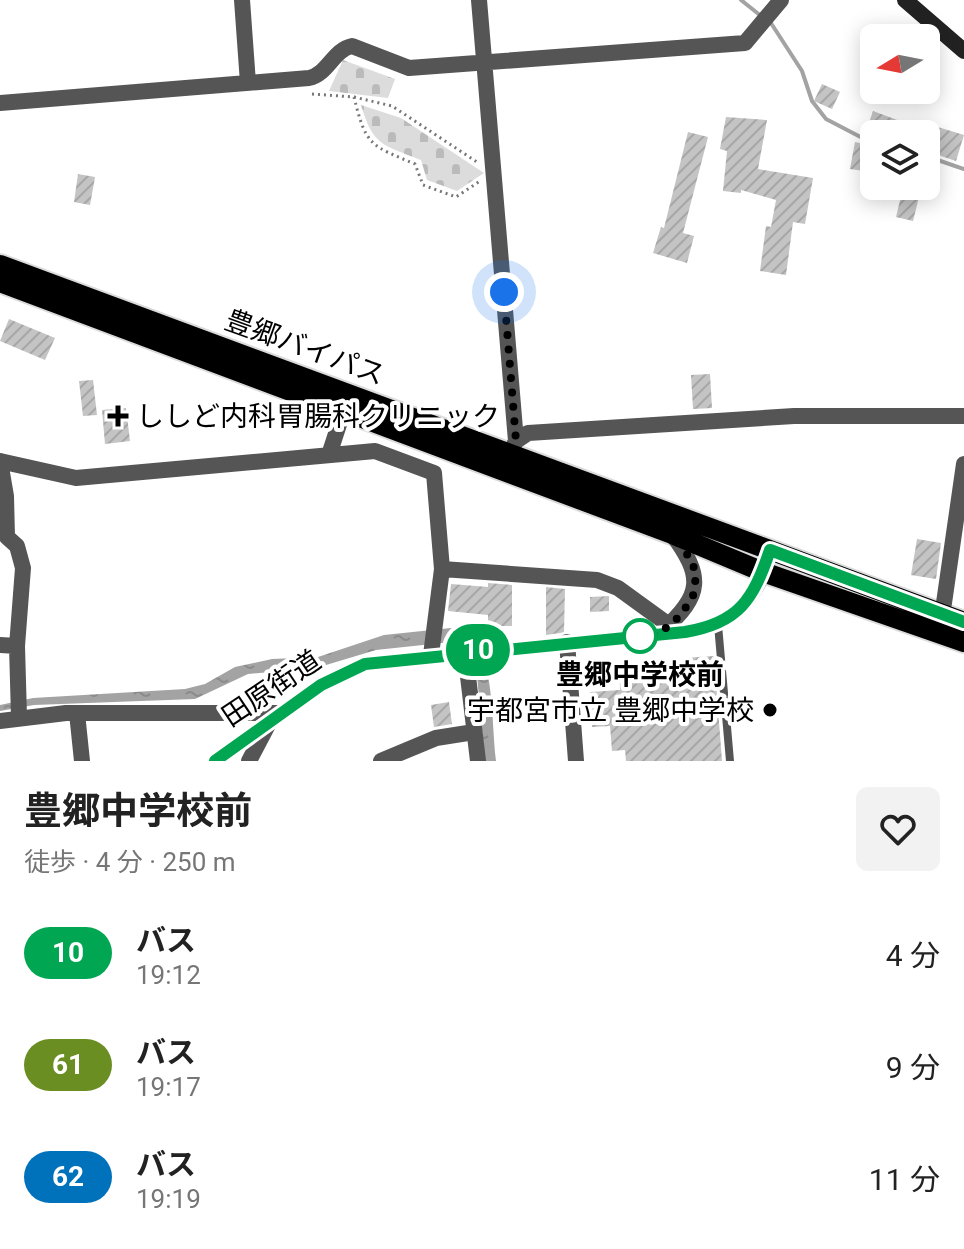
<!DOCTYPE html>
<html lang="ja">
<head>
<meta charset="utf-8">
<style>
  :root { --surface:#fff; --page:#f2f2f2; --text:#222; --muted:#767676 }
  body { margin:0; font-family:Roboto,"Noto Sans JP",sans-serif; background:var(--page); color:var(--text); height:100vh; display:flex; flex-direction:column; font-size:30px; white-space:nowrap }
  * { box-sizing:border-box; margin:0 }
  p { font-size:26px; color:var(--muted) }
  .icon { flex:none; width:44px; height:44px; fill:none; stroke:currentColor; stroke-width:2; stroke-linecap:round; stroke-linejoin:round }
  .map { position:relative; height:761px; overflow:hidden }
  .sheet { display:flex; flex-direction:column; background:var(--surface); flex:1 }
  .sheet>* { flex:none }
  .badge { padding:0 16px; border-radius:26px; font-size:28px; line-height:52px }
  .needle { width:52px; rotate:260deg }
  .buttons { position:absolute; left:860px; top:24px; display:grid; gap:16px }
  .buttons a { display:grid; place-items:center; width:80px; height:80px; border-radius:12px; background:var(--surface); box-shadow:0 4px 20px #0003; font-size:40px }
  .you { position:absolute; width:40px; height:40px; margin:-20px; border:6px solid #fff; border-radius:50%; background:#1a73e8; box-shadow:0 0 0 12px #1a73e833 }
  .map>.badge { position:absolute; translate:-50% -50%; box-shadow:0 0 0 4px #fff }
  .round { display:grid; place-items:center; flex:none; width:84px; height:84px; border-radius:12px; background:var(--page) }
  .overview { display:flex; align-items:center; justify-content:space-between; height:136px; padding:0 24px }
  h1 { font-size:38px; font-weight:700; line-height:60px }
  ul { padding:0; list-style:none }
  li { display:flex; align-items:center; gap:24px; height:112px; padding:0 24px }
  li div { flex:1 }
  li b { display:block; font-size:30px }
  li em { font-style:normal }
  li .badge { min-width:88px; font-weight:700; text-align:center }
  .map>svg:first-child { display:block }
</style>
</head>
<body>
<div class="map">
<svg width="964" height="761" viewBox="0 0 964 761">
  <defs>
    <pattern id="cemetery-stones" width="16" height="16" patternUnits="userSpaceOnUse" patternTransform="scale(2)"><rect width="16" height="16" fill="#dcdcdc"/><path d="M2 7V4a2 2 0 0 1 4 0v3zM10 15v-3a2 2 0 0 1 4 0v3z" fill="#bbb"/></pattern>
    <pattern id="water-ripples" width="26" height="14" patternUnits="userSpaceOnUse" patternTransform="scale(2)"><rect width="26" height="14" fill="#a3a3a3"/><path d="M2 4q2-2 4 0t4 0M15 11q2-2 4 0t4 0" fill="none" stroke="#8b8b8b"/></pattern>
    <pattern id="building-hatch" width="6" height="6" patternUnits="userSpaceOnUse" patternTransform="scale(2)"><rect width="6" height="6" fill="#c4c4c4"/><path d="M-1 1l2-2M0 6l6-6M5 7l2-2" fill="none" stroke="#a7a7a7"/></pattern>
  </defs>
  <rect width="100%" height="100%" fill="#fff"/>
  <path fill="url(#cemetery-stones)" d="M343,60l52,19 -7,19 -59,-7z
    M361,105l40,13 83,55 -27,18 -30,-11 -6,-20c-38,-15 -48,-14 -60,-55z"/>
  <path fill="url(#water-ripples)" d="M451,628l20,2c24,36 20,89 25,131h-11l-9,-96 -12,-19 -13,-4 -75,8 -60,18 -68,6 -53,25 -161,6 -34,6v-6l33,-7 152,-9 20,-5 30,-17 37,-8 46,-2 66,-22z"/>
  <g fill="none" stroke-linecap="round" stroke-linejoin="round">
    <path stroke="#a3a3a3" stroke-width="4" d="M741,0l20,16
      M769,20l33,51 10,30 14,18 48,25
      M926,156l38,13"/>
  </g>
  <path fill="url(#building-hatch)" d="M822,84l18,8 -8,17 -18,-8z
    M873,111l43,16 2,-6 46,14 -8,26 -30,-10v-17h-61z
    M726,117l41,3 -9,49 55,9 -8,46 -12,-2 -7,53 -26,-4 6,-45 5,1 5,-27 -35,-10v3l-18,-2 4,-40 -7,-2z
    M688,132l20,5 -25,96 11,3 -7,27 -34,-10 8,-26 3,1z
    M855,142l14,3 -5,26 -14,-2z
    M78,174l17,3 -5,28 -16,-3z
    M903,188l17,5 -7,28 -17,-4z
    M9,319l46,19 -10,22 -45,-19z
    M710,374l2,34 -19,1 -2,-34z
    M93,380l4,35 -14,1 -4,-35z
    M126,408l4,33 -25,3 -3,-34z
    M917,539l24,4 -5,36 -25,-4z
    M488,583l24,2v41h-24v-11l-40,-4 3,-27 37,3z
    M546,587l19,2 -1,43 -4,1 -14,2z
    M609,596v15l-19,1v-15z
    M714,656l8,105h-96l-1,-11 -13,1 -2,-25 -18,1 -2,-35 30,-2 -1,-27 26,-1 2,19 37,-3 -2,-20z
    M449,702l3,22 -18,3 -3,-22z"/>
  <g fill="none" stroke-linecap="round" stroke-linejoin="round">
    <defs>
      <path id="primary" d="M0,265l964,357
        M0,282l672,252 91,38 201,70"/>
    </defs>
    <use href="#primary" stroke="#dbdbdb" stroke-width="24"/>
    <path stroke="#777" stroke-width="3" stroke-dasharray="2 4" stroke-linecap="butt" d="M312,94l42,3c12,49 16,48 61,67l8,21 33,12 24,-16
      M354,97l38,9 85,56"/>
    <path stroke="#555" stroke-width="8" d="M718,625l12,136"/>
    <path stroke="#555" stroke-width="16" d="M242,0l6,83
      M479,0l37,441
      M0,103l309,-25c19,-4 24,-28 43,-32l57,22 336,-25 36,-43
      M329,455l18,-55
      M0,461l76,17 299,-27 59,22 8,96 -11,86
      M0,461l6,35 1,41 10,9 6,22 -6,78 2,71
      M506,461l10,-20 12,-8 266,-17h170
      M442,569l155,11 21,8 51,37
      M937,623l7,-20 20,-139
      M663,630c40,-35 40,-54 9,-96
      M567,642l9,119
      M0,645l17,1
      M465,651l13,110
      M77,713l5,48
      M0,721l66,-8h215
      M249,761l21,-40
      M381,761l55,-23 38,-6"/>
    <path stroke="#555" stroke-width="16" d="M215,761l106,-76 44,-21 320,-32c43,-7 67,-26 81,-68"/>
    <path stroke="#222" stroke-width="16" d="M905,0l59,51"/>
    <use href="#primary" stroke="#000" stroke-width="20"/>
  </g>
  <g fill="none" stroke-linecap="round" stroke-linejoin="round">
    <defs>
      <path id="line" d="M215,761l106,-76 44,-21 320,-32c54,-9 68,-32 85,-82l194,72"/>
    </defs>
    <use href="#line" stroke="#fff" stroke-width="18"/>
    <use href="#line" stroke="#00a651" stroke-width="12"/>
    <path stroke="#000" stroke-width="8" stroke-dasharray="0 14.4" d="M504,292l12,149 -14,29 170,64 20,27 4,15 -3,20 -12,19 -22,19 -31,3 12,-1"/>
  </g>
  <g fill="#000" stroke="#fff" stroke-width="3">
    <path d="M114 404h8v8h8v8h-8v8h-8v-8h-8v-8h8z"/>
    <circle cx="770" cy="710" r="8"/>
  </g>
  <circle fill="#fff" stroke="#00a651" stroke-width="4" cx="640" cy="636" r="16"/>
  <g text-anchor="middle" stroke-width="8" stroke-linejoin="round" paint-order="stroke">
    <g font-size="28" fill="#000" stroke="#fff">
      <text transform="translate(305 347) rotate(20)" y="10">豊郷バイパス</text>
      <text transform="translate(271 688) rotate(-34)" y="10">田原街道</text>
    </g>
    <g font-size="28" fill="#000" stroke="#fff" text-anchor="start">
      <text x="136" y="426">ししど内科胃腸科クリニック</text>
      <text x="754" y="720" text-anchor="end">宇都宮市立 豊郷中学校</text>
    </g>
    <g font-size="28" font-weight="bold" fill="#000" stroke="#fff">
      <text x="640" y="684">豊郷中学校前</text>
    </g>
  </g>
</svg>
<div class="buttons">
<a><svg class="needle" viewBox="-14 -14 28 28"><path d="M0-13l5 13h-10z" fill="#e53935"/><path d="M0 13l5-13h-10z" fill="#767676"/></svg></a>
<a><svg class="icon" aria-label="layers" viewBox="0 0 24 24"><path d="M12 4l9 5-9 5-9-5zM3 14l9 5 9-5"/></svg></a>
</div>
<div class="you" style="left:504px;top:292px"></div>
<b class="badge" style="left:478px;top:650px;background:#00a651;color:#fff">10</b>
</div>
<section class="sheet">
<div class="overview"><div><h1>豊郷中学校前</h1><p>徒歩 · 4 分 · 250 m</p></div><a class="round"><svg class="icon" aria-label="heart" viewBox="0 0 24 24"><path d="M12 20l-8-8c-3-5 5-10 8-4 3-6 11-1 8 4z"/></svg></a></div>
<ul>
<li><span class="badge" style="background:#00a651;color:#fff">10</span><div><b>バス</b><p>19:12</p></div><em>4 分</em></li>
<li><span class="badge" style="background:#6b8e23;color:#fff">61</span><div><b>バス</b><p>19:17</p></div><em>9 分</em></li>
<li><span class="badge" style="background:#0072bc;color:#fff">62</span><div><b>バス</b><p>19:19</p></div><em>11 分</em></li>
</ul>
</section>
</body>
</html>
